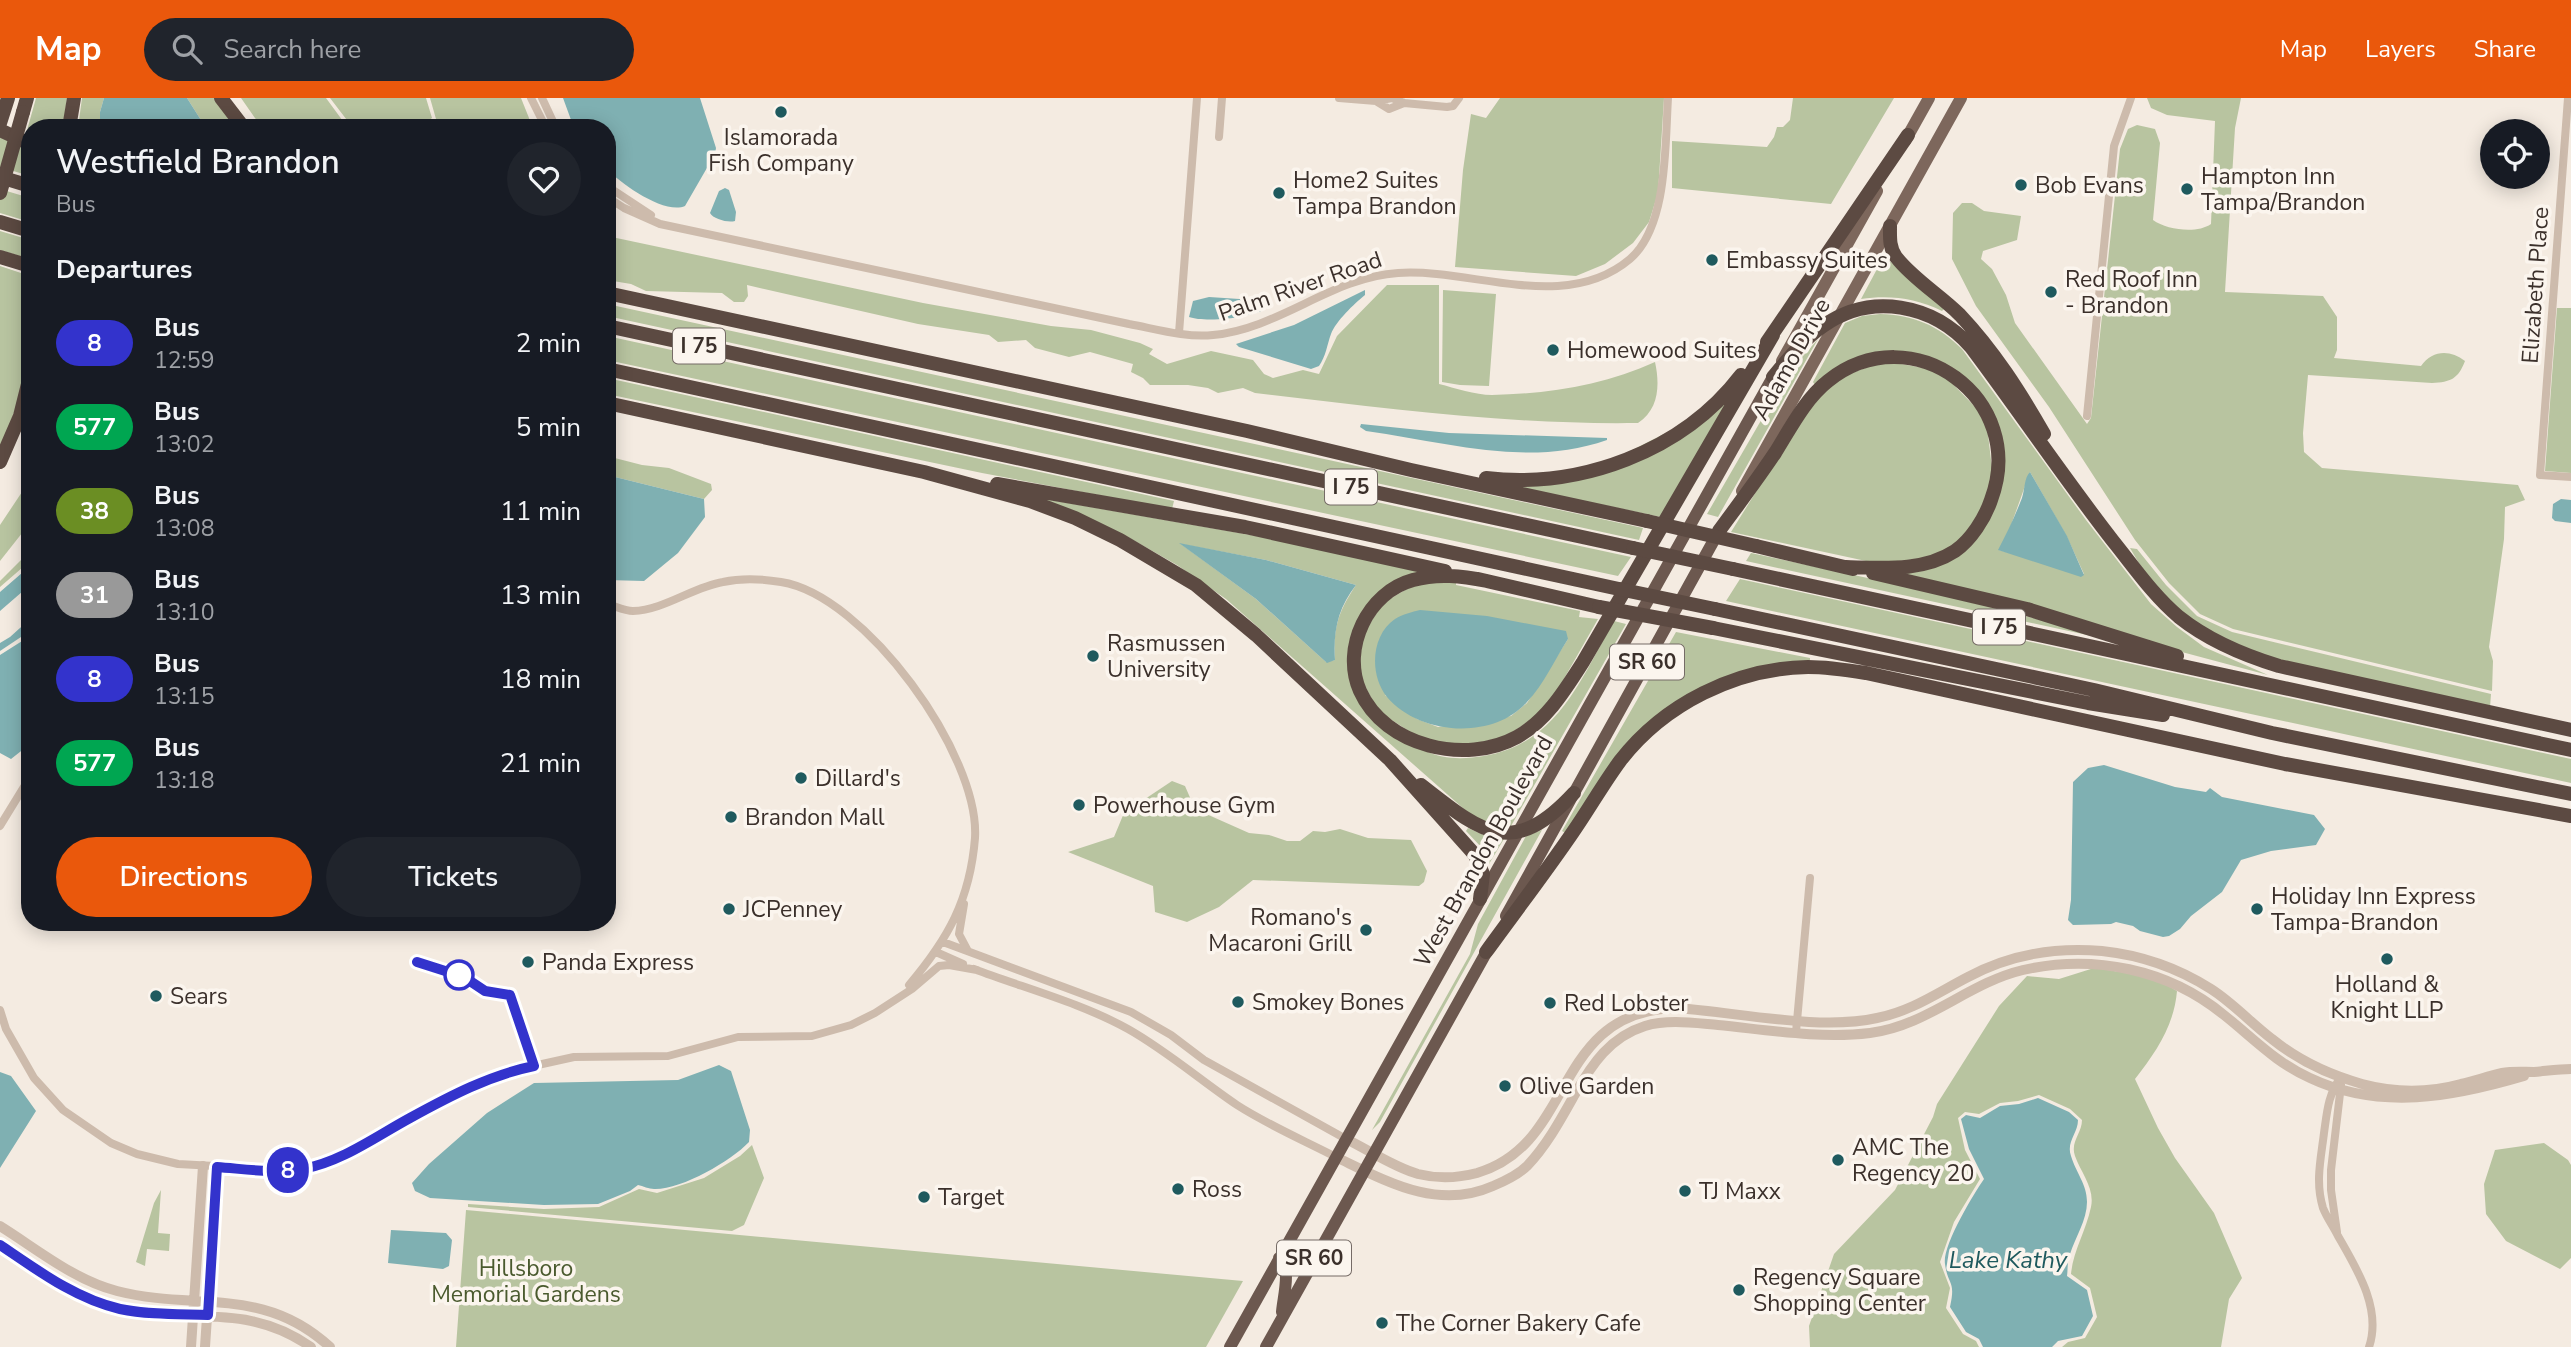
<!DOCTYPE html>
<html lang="en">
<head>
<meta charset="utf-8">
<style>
  :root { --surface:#171b24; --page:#20242c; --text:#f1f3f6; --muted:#9ea1a6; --accent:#ea580c }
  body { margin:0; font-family:"Nunito Sans",sans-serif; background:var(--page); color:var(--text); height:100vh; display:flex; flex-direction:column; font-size:26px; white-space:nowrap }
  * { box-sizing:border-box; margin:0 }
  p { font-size:23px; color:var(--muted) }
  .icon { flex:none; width:38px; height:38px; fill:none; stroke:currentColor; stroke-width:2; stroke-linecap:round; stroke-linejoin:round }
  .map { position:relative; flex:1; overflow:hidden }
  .sheet { position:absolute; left:21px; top:21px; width:595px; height:812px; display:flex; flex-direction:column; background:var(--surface); border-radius:28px; box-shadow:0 4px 18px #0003 }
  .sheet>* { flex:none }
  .badge { padding:0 14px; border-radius:23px; font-size:24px; line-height:46px }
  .tools { position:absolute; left:2480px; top:21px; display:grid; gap:14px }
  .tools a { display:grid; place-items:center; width:70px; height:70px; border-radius:50%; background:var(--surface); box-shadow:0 4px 18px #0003; font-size:35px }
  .map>.badge { position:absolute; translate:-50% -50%; box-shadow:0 0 0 4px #fff }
  h2 { padding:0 35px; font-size:26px; line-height:63px }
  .round { display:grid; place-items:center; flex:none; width:74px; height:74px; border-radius:37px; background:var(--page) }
  .headline { display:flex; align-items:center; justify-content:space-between; height:119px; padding:0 35px }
  h1 { font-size:33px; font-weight:600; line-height:52px }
  .primary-button { display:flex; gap:14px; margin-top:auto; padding:14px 35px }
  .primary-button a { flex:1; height:80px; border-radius:42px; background:var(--accent); color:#fff; font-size:28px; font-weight:600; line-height:80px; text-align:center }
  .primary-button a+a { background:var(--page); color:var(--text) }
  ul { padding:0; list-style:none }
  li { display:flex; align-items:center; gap:21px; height:84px; padding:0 35px }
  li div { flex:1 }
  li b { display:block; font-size:26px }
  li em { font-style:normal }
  li .badge { min-width:77px; font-weight:700; text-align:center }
  header { display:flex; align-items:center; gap:42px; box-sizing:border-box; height:98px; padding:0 35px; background:var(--accent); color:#fff }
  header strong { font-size:33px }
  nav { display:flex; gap:38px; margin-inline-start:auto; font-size:24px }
  .search { width:490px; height:63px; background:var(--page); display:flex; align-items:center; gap:18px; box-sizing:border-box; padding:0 24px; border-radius:38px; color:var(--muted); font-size:26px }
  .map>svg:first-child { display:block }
</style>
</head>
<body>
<header>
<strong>Map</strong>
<div class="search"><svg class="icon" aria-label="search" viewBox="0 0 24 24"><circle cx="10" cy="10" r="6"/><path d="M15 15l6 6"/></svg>Search here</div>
<nav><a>Map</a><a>Layers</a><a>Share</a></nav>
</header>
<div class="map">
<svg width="2571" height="1249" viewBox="0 0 2571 1249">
  <rect width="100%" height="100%" fill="#f4ebe1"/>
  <path fill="#b8c4a0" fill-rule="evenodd" d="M36,0h31l-4,30h-33v8l-4,-2z
    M82,0h22l-4,14v16h-22z
    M187,0h31l22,30h-34z
    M241,0h85l22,30h-86z
    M330,0h96l6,20 -13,10h-66z
    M430,0h91l12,30h-108l11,-9z
    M1500,0h164l-6,95 -9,29 -16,21 -28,21 -29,12 -121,-9 8,-97 8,-56 15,4z
    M1793,0h101l-63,106 -159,-16v-47l95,6 7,-10 3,-10h6l7,-7z
    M2147,0h94l-6,30 -10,164 98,4 14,21v33l-3,8 87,8c11,-16 29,-17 44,-5 -7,18 -14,21 -33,22l-124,-8 -5,58 1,19 18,16 196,17 7,15 -20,7 -1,32 -15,108 4,14 -1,30 -259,-62 -33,-15 -31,-31 -34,-43 -86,-133 -73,-101 -24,-47 1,-46 9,-10h10l12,8 37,5 -4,24 -34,11 -2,8 11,10 14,26 9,28 72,101 4,-6 29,-269 8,-20 9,-4 18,4 5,14 -7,77c14,10 44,14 58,4l4,-103 -48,-6 -16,-7z
    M0,39l30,14v25l-30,-9z
    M0,91l30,9v24l-30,-9z
    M0,133l30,9v19l-30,-9z
    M607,138l316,67 128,23 40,4 49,13 13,6 -4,5 18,10 44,-13 42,9 11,14 9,4 30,-8 16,4 18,-38 50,-51h52v99c16,4 36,11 53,11 55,-1 113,-10 163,-33 5,23 4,47 -17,61 -128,2 -256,-15 -383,-30l-12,-5 -25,5 -10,-5 -20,-3h-38l-7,-7 -12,-6 2,-8 -43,-12 -21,5 -34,-9 -9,-8 -28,2 -9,-7 -71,-11 -171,-39 1,11 -4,6h-10l-12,-9 -76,-2 -15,-7 -24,-4z
    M1884,158l60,53 -2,2c-27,-13 -52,-16 -81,-12z
    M0,168l30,10c0,22 1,44 0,66 -2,37 -16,73 -30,106z
    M1443,192l53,4 -7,92 -29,-1 -18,-3z
    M607,206l1036,224 -4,12 -1032,-224z
    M2557,210h14v165l-26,-2z
    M1880,216c33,1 58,11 82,35l124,171 65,84 26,23 27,20 64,28 -374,-100 66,-24 42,-71 -27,-92 -88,-35 -70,35 -4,-6 32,-59 17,-7zM2030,374l37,65 17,37 -85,-24 11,-22z
    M607,238l1024,221 -13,19 -1011,-216z
    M1818,241l-100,178 -11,-3 82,-142z
    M1885,263l55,10 46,47 8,67 -27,49 -20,15 -20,9 -39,4 -22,-1 -135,-29 71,-114 33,-39z
    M607,280l567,123 -2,8 -190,-36 -375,-79z
    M1727,304l-66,115 -140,-29v-3l50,-4z
    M607,358l35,9 27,3 42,16 1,6 -8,9 -97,-24z
    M30,382v43l-30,38v-36z
    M1034,399l228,40 159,33 -56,41 -8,81c16,14 32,28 49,42 6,5 13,14 20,17 17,9 40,8 58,5 74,-13 96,-76 130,-135l12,3 -115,202 -16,-1 -22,-8 -247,-218 -49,-34 -51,-29zM1181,446l85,16 90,25c-18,27 -23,43 -21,75l-9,2 -70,-63z
    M2130,450l7,1 29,36 31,31 35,16 259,62 -1,14 -234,-54 -55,-26 -20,-15 -34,-36z
    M30,453v10l-30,26v-6z
    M1751,455l182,39 177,46v2l-364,-79z
    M1740,481l831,180v24l-845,-182z
    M1456,483v4l124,26 -1,6 19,2 -41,72 -16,22 -36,24 -38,8 -44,-5 -44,-28 -16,-29 -4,-25 5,-25 19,-30 34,-20zM1568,541l-41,64 -16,13 -73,11 -21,-8 -32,-24z
    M1676,534l134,26v4l-136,43 -107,129 -5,-3z
    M1172,683l13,5 10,23 54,24 20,2 18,6h13l13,-10 12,1 15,-3 28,9 43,2 16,31 -3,11 -5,4 -166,-6 -34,27 -32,15 -32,-10 -2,-26 -85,-34 46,-15 10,-24z
    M1468,730l18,8 18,3 -15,25 -7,-16 -16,-17z
    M1542,732l-162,292 -8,8 98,-176 8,-30 48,-88z
    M2094,870c28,4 58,8 83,23 -3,35 -21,61 -42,88l23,49 17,30 39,55 28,65 -13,21 -8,48h-159l6,-5 17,-4 12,-21 -7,-29 -19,-14c2,-23 15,-43 20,-67 4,-19 -10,-34 -16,-51 -5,-14 7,-23 7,-36l-12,-11 -31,-14 -21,6 -18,2 -21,11 -14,-2 -7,6 7,32 15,29 -26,43 -14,40 10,26 -4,20 17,26 13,7 3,6h-169l-1,-21 25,-72 61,-64 38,-73 4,-13 62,-98 28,-30 32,3z
    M2544,1045l24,17 3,5v93l-11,11 -54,-28 -20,-27 -2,-30 11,-34z
    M752,1047l12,33 -20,47 -12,6 -264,-24v-3l76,5 55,-2 40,-18 18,4 47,-15 36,-22z
    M161,1092l-3,43 12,1 -1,17 -22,-2 -2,17 -9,-4 18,-59z
    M466,1112l777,71 -37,66h-750z"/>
  <path fill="#7fb0b2" d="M104,0h83l19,30h-106v-16z
    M563,0h137l16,50 -1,6 -30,52c-20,9 -64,-22 -78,-37v-41h-33z
    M725,90l4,2 7,22 -1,9c-7,2 -22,-2 -25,-8l9,-22z
    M1365,192v5c-11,9 -29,26 -34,39 -4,11 -5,22 -12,32l-8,3 -72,-22 -3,-3 58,-19z
    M1209,199l61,4 2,3c-12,14 -66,19 -83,13l4,-16z
    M1361,326l88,9 158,5v2c-80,28 -160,2 -241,-9l-6,-4z
    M2030,374l37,64 17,39 -3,2 -83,-27c9,-17 17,-34 24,-52 3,-9 2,-20 8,-26z
    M607,377l97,24 1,18 -27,36 -34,28 -37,-1z
    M2561,401l10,1v23l-16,-2 -3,-3 1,-14z
    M1179,445l87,17 90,25c-18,23 -23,46 -21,75l-8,3 -71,-64z
    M30,468v19l-30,26v-19z
    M1420,512l67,6 79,15 2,8c-13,20 -24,45 -41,63 -34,39 -108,33 -140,-5 -18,-22 -16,-62 8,-78 8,-5 17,-7 25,-9z
    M30,521v12l-30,20v-8l10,-6z
    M30,538v108l-19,15 -11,-6v-98z
    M2104,667l71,22 31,5 4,-4 12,9 92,18 11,14 -9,16 -45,6 -30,9 -19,32 -31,24 -11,13 -11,7 -6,1 -23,-6 -7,-5 -17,-4 -5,2 -38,1 -5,-5 3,-20 2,-118 15,-14z
    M719,967l12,6 19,59 -1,12c-18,19 -68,48 -95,47 -5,0 -11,-3 -16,-4l-8,6 -32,13 -54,1 -114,-7 -15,-7 -3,-8 17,-19 58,-51 47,-30 144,-3z
    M0,974l11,4 25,35 -36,57z
    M2038,1000l31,14 9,8c0,13 -12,22 -7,36 5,17 16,28 16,46 0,18 -12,36 -17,52 -3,7 -2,15 -3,22l20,14 6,26 -11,20 -24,5 -6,6h-69l-4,-8 -13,-7 -16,-25c6,-27 -2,-21 -5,-43 -3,-18 28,-69 39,-85l-15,-30 -8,-30 5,-4 14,3 20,-12 19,-2z
    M391,1132l55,3 6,7 -3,26 -6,3 -55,-6z"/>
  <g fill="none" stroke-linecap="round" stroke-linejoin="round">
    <path stroke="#cdbbac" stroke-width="8" d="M531,0l15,30
      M542,0l14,30
      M1339,0l37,3
      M2568,0l-28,377 31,2
      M1404,5l-15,6 -13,-8 16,-3 12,5 43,4 6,-1 6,-8
      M1219,39l3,-39
      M607,88l44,29
      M607,99l17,11 36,16 469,100c27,5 57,14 84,11 66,-6 119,-58 185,-62 75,-5 167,41 232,-14 38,-33 35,-114 38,-161
      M1179,235l18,-235
      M2087,318l27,-270 17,-48
      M607,506c8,2 17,7 26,7 31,-1 60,-24 90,-29 18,-4 40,-3 58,0 84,13 199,173 194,256 -5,62 -27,101 -66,147
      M0,728l30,-49
      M964,806l-5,30 9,17
      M943,844l188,70 40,23 33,25 142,79
      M936,854l27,12
      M974,871c50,19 107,34 154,60 39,22 72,51 109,76 31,20 66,35 99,52
      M0,912l6,19 28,49 29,32 48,33 26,11 41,10 108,6 38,-7 30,-12 57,-33 69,-36 35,-12 59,-13 94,-1 70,-19 74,-1 39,-11 24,-12 37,-24 27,-23 10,-1 28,5
      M1796,934l14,-154
      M2341,979c-13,17 -14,35 -17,56 -3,25 -9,49 -1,75 4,10 10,18 15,28 19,33 44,73 31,111
      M2337,1134l-6,-42v-20l10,-85"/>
    <path stroke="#cdbbac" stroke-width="10" d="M1346,1041c23,11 47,28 72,35 20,5 40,4 59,-1 100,-29 74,-162 199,-165 61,4 143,23 201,10 35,-7 60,-25 91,-41 41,-22 88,-30 134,-26 38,4 76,17 109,38 22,14 40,34 61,50 26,21 58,36 90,45 34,9 66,9 99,0 14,-3 27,-8 41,-11 11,-2 21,-1 32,-1 12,-1 25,-3 37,-3
      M1336,1059c50,24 101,54 157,29 12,-5 25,-11 34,-20 20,-21 34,-47 48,-72 17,-30 35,-57 70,-68 23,-7 49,-3 73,-1 50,5 102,14 152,8 57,-7 98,-50 153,-63 71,-16 145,-1 201,45 29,23 52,48 86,63 70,33 143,19 214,-2
      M0,1128c37,23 74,54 117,65 78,20 146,-6 213,56
      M0,1147c37,24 75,54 118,64 71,16 128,-8 193,38
      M191,1249l12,-181
      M205,1249l12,-180"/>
    <path stroke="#7d675c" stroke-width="12" d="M1905,43l24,-43
      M1782,263l95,-170
      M1742,393l219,-393"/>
    <path stroke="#6c584f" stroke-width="12" d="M1506,818l213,-385
      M1279,1160c13,10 4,39 3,54
      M1230,1249l543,-970
      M1266,1249l225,-403"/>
    <path stroke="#5c4a42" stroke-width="14" d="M221,0l23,30
      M23,14l4,-14
      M0,25l8,-25
      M69,30l5,-30
      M0,32l30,14
      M0,79l30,9
      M0,124l30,9
      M1890,128c0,10 -1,22 6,31 17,22 44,38 64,58 34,36 60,77 84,119
      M0,159l30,9
      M607,195l640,138 164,39 236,51
      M607,228l1026,222
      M1767,244l141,-207
      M607,271l1012,220
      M1773,279c15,-18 31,-38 50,-51 48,-34 110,-22 148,21 48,64 93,131 142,194 21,26 40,54 66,76 30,24 64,38 100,49l292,64
      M607,305l317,69 106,29 45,17 45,22 76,45 60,50 134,125 85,95 8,19 -3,25
      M0,364l20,-46 10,-40
      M1486,380c94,11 196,-26 255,-103
      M997,386l248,43 200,44
      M1719,433c19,-26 38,-51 56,-78 15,-24 30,-54 53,-72 84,-67 201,18 163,119 -6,18 -20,40 -36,51 -32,21 -73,17 -109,16
      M1756,448l97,23
      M1733,471l838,181
      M1873,475l154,36 150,47
      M1478,481l121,28
      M1487,483c-25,-5 -49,-8 -74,-1 -45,12 -72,68 -53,111 25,56 106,74 157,46 30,-17 48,-47 66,-75l190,-327
      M1715,511l379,81 178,43 299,61
      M1713,530l375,75 75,12
      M1421,687c60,47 91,75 153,8
      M1486,854c29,-40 59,-79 87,-120 16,-23 30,-48 47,-71 44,-57 116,-93 188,-94 19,0 39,3 58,6l419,91 286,52"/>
    <path stroke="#5c4a42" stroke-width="14" d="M0,95l23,-81
      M1647,423l109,25
      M1633,450l100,21
      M1619,491l96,20
      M1599,509l114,21"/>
  </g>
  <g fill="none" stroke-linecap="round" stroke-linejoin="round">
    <defs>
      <path id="line" d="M0,1147c37,25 76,54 120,64 29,6 59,5 88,6l9,-148c28,2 58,7 86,2 40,-8 72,-32 107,-51 40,-22 80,-43 124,-52l-24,-71 -25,-4 -21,-14 -47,-15"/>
    </defs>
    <use href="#line" stroke="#fff" stroke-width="16"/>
    <use href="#line" stroke="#33c" stroke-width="10"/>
  </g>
  <g fill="#1f5a5e" stroke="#fbf5ee" stroke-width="2.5">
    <circle cx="781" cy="14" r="7"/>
    <circle cx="2021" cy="87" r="7"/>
    <circle cx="2187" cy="91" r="7"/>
    <circle cx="1279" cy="95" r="7"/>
    <circle cx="1712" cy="162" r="7"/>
    <circle cx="2051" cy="194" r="7"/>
    <circle cx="1553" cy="252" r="7"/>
    <circle cx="1093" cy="558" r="7"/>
    <circle cx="801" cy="680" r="7"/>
    <circle cx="1079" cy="707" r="7"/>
    <circle cx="731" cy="719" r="7"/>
    <circle cx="729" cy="811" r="7"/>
    <circle cx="2257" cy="811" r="7"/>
    <circle cx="1366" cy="832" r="7"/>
    <circle cx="2387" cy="861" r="7"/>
    <circle cx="528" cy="864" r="7"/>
    <circle cx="156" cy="898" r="7"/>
    <circle cx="1238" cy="904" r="7"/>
    <circle cx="1550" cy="905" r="7"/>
    <circle cx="1505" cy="988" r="7"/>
    <circle cx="1838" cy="1062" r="7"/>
    <circle cx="1178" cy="1091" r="7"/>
    <circle cx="1685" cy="1093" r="7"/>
    <circle cx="924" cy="1099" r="7"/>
    <circle cx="1739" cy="1192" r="7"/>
    <circle cx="1382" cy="1225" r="7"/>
  </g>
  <circle fill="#fff" stroke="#33c" stroke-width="3.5" cx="459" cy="877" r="14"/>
  <g text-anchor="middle" stroke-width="7" stroke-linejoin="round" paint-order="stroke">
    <g fill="#fbf5ee" stroke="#756b66" stroke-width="2">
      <rect x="673" y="230.5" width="52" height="35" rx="5"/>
      <rect x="1325" y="371.5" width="52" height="35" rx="5"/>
      <rect x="1973" y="511.5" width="52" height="35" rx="5"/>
      <rect x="1610" y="546.5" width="74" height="35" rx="5"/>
      <rect x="1277" y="1142.5" width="74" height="35" rx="5"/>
    </g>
    <g font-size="21" font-weight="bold" fill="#3b302b">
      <text x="699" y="255">I 75</text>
      <text x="1351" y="396">I 75</text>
      <text x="1999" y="536">I 75</text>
      <text x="1647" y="571">SR 60</text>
      <text x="1314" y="1167">SR 60</text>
    </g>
    <g font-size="23" fill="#3b302b" stroke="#fbf5ee" text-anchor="start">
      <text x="781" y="47" text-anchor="middle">Islamorada<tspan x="781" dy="26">Fish Company</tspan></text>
      <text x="2201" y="86">Hampton Inn<tspan x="2201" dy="26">Tampa/Brandon</tspan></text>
      <text x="1293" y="90">Home2 Suites<tspan x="1293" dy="26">Tampa Brandon</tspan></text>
      <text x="2035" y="95">Bob Evans</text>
      <text x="1726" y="170">Embassy Suites</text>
      <text x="2065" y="189">Red Roof Inn<tspan x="2065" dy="26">- Brandon</tspan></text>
      <text x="1567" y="260">Homewood Suites</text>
      <text x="1107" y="553">Rasmussen<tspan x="1107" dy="26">University</tspan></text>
      <text x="815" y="688">Dillard's</text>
      <text x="1093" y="715">Powerhouse Gym</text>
      <text x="745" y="727">Brandon Mall</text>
      <text x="2271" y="806">Holiday Inn Express<tspan x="2271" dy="26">Tampa-Brandon</tspan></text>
      <text x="743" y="819">JCPenney</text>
      <text x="1352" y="827" text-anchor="end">Romano's<tspan x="1352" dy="26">Macaroni Grill</tspan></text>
      <text x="542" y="872">Panda Express</text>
      <text x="2387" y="894" text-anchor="middle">Holland &amp;<tspan x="2387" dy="26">Knight LLP</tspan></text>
      <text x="170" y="906">Sears</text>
      <text x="1252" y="912">Smokey Bones</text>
      <text x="1564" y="913">Red Lobster</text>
      <text x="1519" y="996">Olive Garden</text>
      <text x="1852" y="1057">AMC The<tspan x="1852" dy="26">Regency 20</tspan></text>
      <text x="1192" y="1099">Ross</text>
      <text x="1699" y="1101">TJ Maxx</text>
      <text x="938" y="1107">Target</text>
      <text x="1753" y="1187">Regency Square<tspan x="1753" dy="26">Shopping Center</tspan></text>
      <text x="1396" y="1233">The Corner Bakery Cafe</text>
    </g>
    <g font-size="23" fill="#3b302b" stroke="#fbf5ee">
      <text transform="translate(2535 187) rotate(-86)" y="8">Elizabeth Place</text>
      <text transform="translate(1300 188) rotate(-19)" y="8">Palm River Road</text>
      <text transform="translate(1791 261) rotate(-61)" y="8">Adamo Drive</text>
      <text transform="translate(1483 753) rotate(-61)" y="8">West Brandon Boulevard</text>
    </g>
    <g font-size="23" fill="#4a5a2e" stroke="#fbf5ee">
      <text x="526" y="1178">Hillsboro<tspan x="526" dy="26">Memorial Gardens</tspan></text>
    </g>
    <g font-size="24" font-style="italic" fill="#1f5a5e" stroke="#fbf5ee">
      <text x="2008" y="1170">Lake Kathy</text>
    </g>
  </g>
</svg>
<div class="tools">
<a><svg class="icon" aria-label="locate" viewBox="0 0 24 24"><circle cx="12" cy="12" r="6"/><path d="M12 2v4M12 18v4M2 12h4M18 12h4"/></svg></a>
</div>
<b class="badge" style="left:288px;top:1072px;background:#33c;color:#fff">8</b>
<section class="sheet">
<div class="headline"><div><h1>Westfield Brandon</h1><p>Bus</p></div><a class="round"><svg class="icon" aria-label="heart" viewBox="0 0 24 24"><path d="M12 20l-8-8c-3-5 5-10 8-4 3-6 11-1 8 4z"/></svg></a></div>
<h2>Departures</h2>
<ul>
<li><span class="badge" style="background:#33c;color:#fff">8</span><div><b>Bus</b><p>12:59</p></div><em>2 min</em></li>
<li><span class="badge" style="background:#00a651;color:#fff">577</span><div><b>Bus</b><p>13:02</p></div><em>5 min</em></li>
<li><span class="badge" style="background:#6b8e23;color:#fff">38</span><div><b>Bus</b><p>13:08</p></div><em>11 min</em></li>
<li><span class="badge" style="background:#999;color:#fff">31</span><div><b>Bus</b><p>13:10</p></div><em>13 min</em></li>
<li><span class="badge" style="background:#33c;color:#fff">8</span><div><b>Bus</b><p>13:15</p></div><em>18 min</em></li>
<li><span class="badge" style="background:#00a651;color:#fff">577</span><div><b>Bus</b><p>13:18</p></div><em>21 min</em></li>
</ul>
<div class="primary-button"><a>Directions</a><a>Tickets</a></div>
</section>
</div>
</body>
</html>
